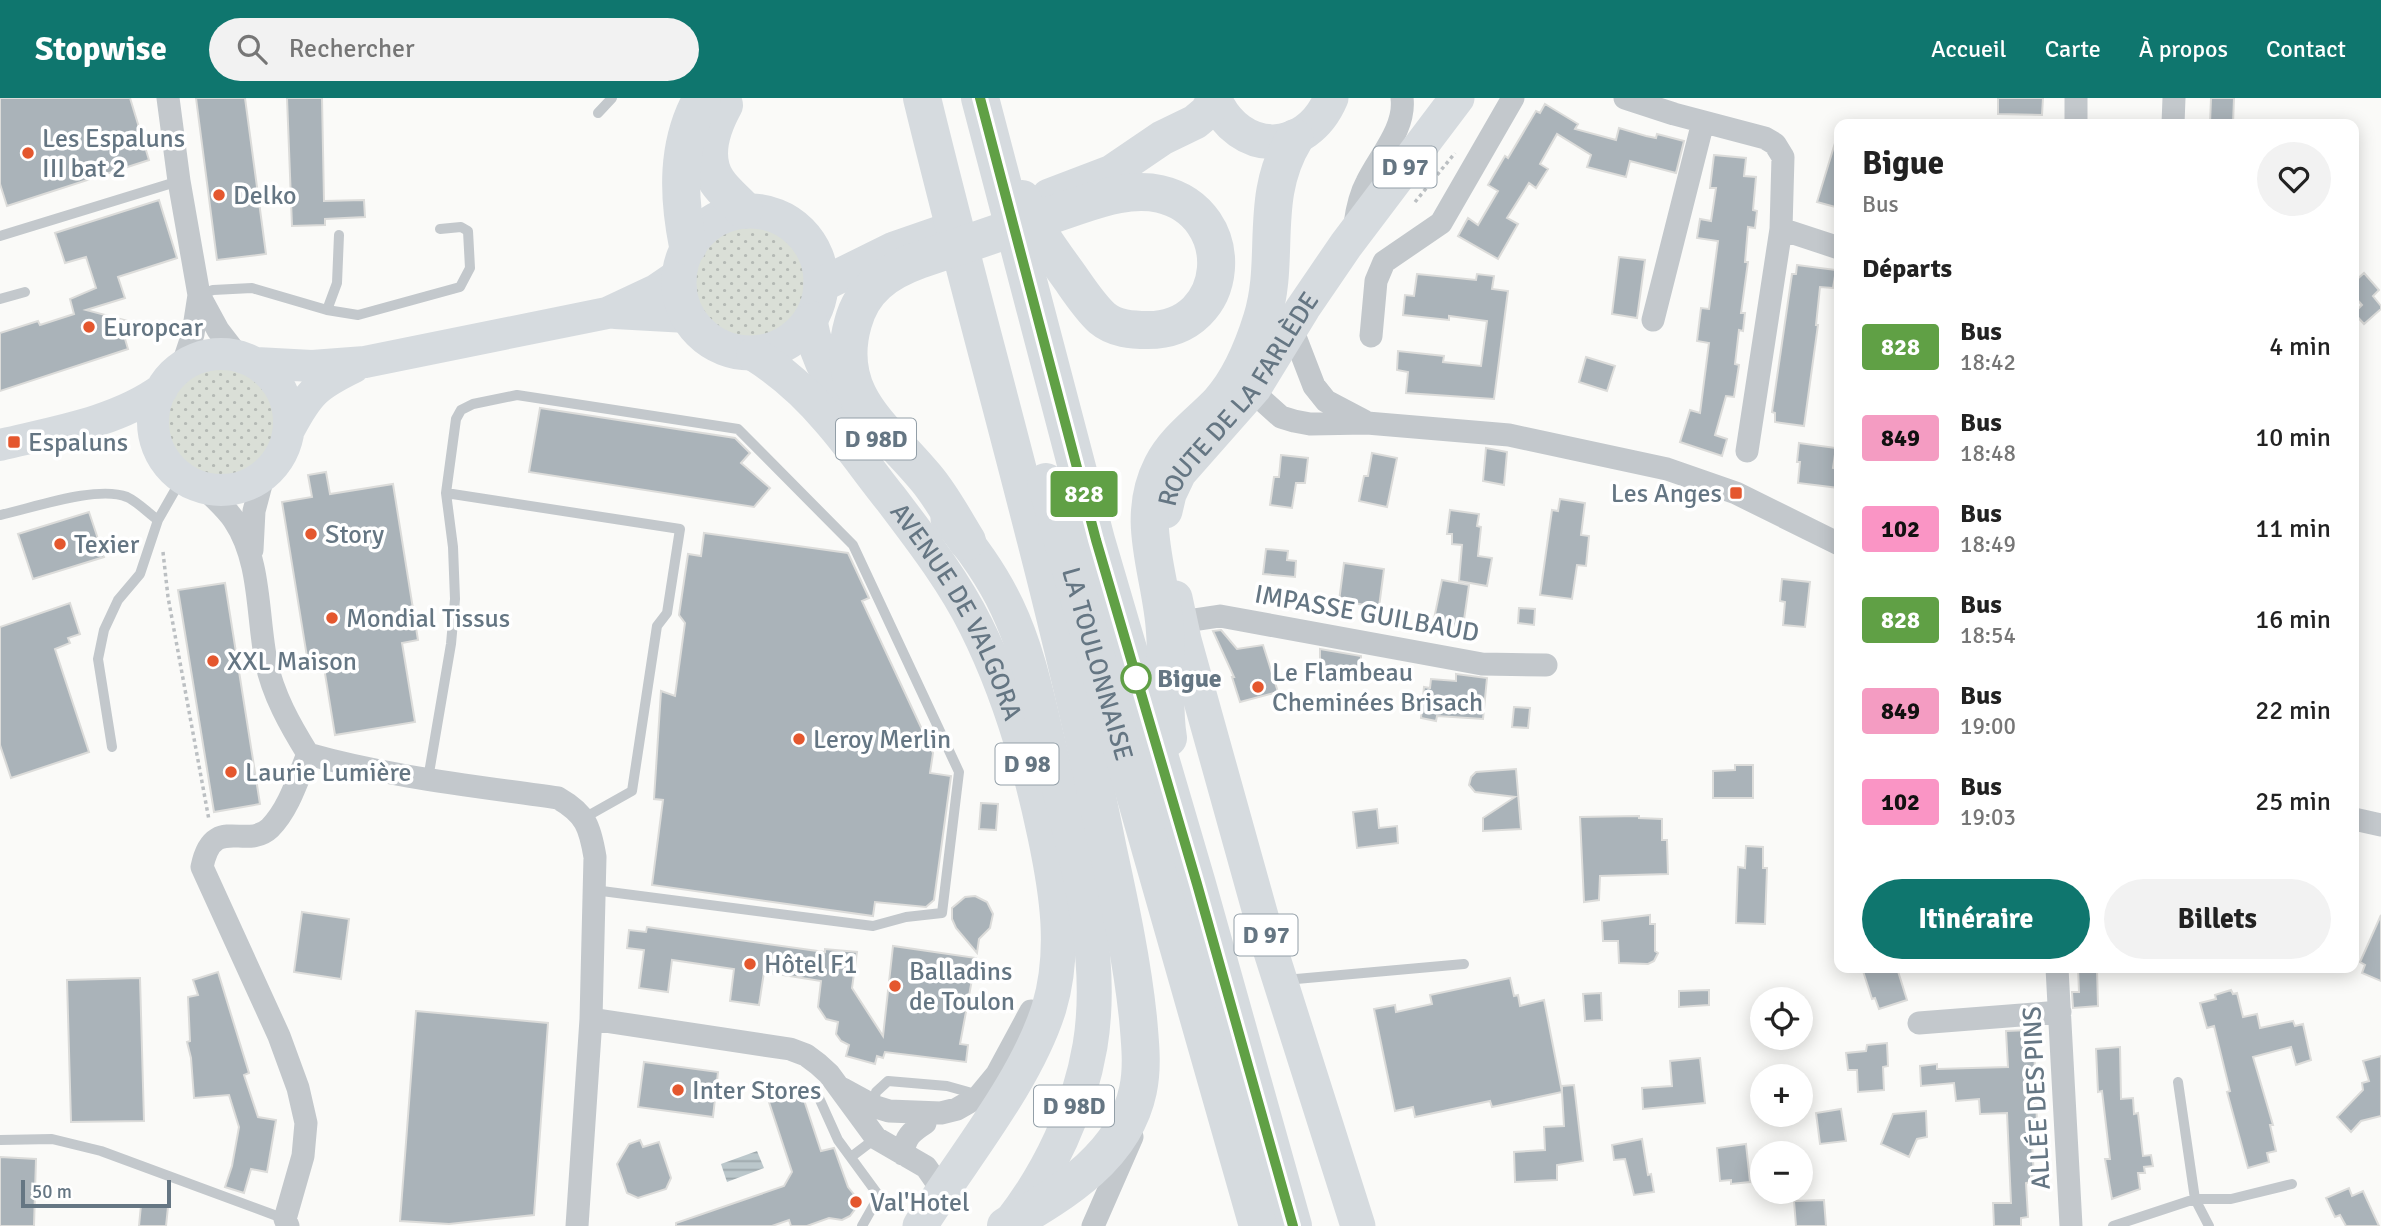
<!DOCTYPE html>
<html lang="fr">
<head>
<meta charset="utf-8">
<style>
  :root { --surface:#fff; --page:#f2f2f2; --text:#222; --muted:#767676; --accent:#0f766e }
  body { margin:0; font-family:Signika,sans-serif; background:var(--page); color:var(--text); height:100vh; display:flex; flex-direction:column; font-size:26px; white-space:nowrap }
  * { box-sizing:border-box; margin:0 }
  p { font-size:23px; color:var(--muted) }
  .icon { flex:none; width:38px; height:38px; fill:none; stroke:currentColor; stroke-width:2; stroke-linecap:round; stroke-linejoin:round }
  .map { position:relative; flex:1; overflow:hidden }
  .drawer { position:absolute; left:1834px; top:21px; width:525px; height:854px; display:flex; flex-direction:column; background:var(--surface); border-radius:14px; box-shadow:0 4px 18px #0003 }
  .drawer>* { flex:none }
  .badge { padding:0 14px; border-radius:5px; font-size:24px; line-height:46px }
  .controls { position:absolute; left:1750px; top:889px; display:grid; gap:14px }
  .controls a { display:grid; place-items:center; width:63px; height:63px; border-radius:50%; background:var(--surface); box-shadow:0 4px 18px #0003; font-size:35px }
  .scale { position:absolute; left:21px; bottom:18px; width:150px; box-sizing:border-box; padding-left:7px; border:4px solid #657683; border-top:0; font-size:19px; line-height:24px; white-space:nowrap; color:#657683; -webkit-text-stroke:5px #fff; paint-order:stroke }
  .map>.badge { position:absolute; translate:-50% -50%; box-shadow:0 0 0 4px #fff }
  h2 { padding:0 28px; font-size:26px; line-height:63px }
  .round { display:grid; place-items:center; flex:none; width:74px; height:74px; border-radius:37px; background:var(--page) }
  .summary { display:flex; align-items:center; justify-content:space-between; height:119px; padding:0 28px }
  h1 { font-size:33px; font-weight:800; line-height:52px }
  .primary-button { display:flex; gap:14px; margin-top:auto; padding:14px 28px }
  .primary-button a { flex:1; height:80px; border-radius:42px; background:var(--accent); color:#fff; font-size:28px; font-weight:800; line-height:80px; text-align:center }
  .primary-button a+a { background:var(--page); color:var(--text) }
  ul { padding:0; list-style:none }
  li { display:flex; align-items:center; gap:21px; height:91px; padding:0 28px }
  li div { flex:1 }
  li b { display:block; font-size:26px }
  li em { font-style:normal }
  li .badge { min-width:77px; font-weight:700; text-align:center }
  header { display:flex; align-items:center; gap:42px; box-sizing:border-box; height:98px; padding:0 35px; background:var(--accent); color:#fff }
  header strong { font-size:33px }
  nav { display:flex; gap:38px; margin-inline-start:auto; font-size:24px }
  .search { width:490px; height:63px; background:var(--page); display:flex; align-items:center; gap:18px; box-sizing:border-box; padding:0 24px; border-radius:38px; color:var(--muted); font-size:26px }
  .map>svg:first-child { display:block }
</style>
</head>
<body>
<header>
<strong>Stopwise</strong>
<div class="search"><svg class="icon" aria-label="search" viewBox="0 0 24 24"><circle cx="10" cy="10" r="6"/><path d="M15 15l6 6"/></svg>Rechercher</div>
<nav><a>Accueil</a><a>Carte</a><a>À propos</a><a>Contact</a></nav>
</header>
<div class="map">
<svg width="2381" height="1128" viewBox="0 0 2381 1128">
  <defs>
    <pattern id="grass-dots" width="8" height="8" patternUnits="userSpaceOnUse" patternTransform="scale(1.75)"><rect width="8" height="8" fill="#dadfd7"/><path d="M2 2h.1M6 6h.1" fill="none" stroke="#b4b9b4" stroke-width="1.8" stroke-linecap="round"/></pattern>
    <pattern id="water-rules" width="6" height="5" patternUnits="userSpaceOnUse" patternTransform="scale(1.75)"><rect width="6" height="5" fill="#bbc7cb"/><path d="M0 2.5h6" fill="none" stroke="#9ca6aa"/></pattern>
  </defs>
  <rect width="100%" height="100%" fill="#fafaf8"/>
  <path fill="url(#grass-dots)" d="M695 184a56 56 0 1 1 112 0a56 56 0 1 1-112 0Z
    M154 325a67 67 0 1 1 134 0a67 67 0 1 1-134 0Z"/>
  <path fill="url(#water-rules)" d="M757,1053l7,17 -37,14 -6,-18z"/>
  <path fill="#aab3b9" stroke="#dcdcda" stroke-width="2" d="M0,0h130l19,62 -142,46 -7,-22z
    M196,0h49l21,156 -49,6z
    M287,0h35l2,103 40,-1 1,17 -40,2v6l-33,1z
    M1998,0h45l-1,17 -44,-1z
    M2211,0h23l-1,26h-23z
    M1545,6l33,20 -3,5 41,11 3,-12 27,8 10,2 1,-4 27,7 -8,32 -46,-12 -4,16 -39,-10 4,-12 -34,-21 -17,30 8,5 -12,19 -7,-5 -22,35 11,6 -20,35 -40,-23 10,-18 10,7 20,-34 -10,-6 17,-29 3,2 28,-47 4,2z
    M1835,45h4v65l-22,-6z
    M1714,57l32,3 -2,18 12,1 -3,33 4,1 -2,17 -7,-1 -3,35h3l-7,51h4l-2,18 -4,-1 -4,34 4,1 -5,32 -8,-1 -11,39 12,4 -5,17 -42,-14 10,-32 10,3 9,-70 -12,-2 4,-33 8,1 9,-68 -21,-3 3,-19 11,2 5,-33h-6z
    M159,102l18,58 -59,19 7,21 -39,12 46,12 -9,10 5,17 -128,42v-58l38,-12 2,4 34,-11 -4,-15 26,-11 -10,-31 -21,6 -10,-30z
    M1619,159l26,3 -8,58 -25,-4z
    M1797,167l39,5 -3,18 -13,-1 -4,38h2l-14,101 -29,-4v-9l-3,-1 20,-138h4z
    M2364,175l15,17 -6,6 8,10v3l-17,15 -10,-11 8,-8 -8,-9v-14z
    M1417,176l59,6 1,-6 17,2 -2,13 16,2 -14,108 -88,-6 2,-21 -11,-2 1,-19 46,5 -1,6 38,4 6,-45 -38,-5v4l-46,-5 2,-20 9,1z
    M1586,259l29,9 -8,25 -28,-9z
    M540,310l195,30 15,15 -9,10 29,25 -16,19 -225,-35z
    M1799,345l37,5 -3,20 6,1v19l-41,-5 2,-21h-3z
    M1486,350l21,4 -3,33 -21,-4z
    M1372,355l25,5 -10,49 -28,-6 5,-25h4z
    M1281,357l27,3 -3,25h-9l-4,25 -22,-3 4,-28h5z
    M326,374l4,22 63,-10 25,156 -16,3 13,79 -80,13 -13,-80 -15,2 -25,-155 30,-5 -4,-22z
    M1560,401l25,4 -4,32 8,1 -3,30 -9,-1 -5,34 -32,-4 12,-85 6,1z
    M1450,412l29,4 -2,12 4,1 -3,29 14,2 -5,28 -28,-5 3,-36 -10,-1v-10h-5z
    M89,414l15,45 -71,22 -15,-45z
    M704,435l144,20 21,45 -7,3 71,152 -3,20 21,3 -17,124 -8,7 -51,-5 -2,14 -221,-31 11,-85 -9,-1 7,-108 14,5 10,-73 -6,-8 9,-61 13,2z
    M1266,451l22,2 -1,9 9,1 -1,16 -32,-3z
    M1344,465l40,6 -5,38 -40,-6z
    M1782,481l28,3 -5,45 -22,-2 2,-23 -5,-1z
    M1442,482l27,5 -6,42 -18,-3 1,-3 -12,-2z
    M225,485l35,221 -46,8 -36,-222z
    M70,505l10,31 -12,4 2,5 -15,6 34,103 -78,26 -11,-33v-118z
    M1519,510l16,1 -1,16 -16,-2z
    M1221,532l16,19 26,-4 15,47 -38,10 -8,-25h2l-21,-46z
    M1320,551l41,7v18l-18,1v7h-23z
    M1456,576l31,4 -4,41 -46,-3 -1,5 -15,-3 3,-31 6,1 1,-9 25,2z
    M1514,609l16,1 -2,20 -16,-1z
    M1735,667h18v33h-40v-27l22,-1z
    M1516,671l5,60 -38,2v-13l32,-21 -40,-5 -6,-7 2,-8 5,-5z
    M981,705l17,1 -2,26 -17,-1z
    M1377,711l2,19 18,-2 1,17 -41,5 -4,-36z
    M1639,718v2l23,1v21h5l1,34 -68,2 -1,24 -15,2 -4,-85z
    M1746,748l17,1v21h4l-2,56 -29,-1 2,-56 7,1z
    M975,798l12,6 6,12 -3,14 -11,11 -2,14 -21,-25 -4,-9v-11l13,-11z
    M302,814l47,7 -8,60 -47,-7z
    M1650,817v9h5v27l3,2 -4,8 -6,3 -29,-1 -1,-22h-15l-1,-20z
    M2381,817v66l-19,-8 3,-8 -5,-3z
    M647,829l178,25v-3l32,3 -5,36 31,48 10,-90 83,12 -16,86 8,1 -2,17 -81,-10 -2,6 -6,-2 -2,8 -29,-8 3,-11 -8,-4 -5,-7 2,-12 -12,-3 -8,-12 3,-26 -57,-9 -5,33 -29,-4 4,-32 -62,-9 -4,32 -29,-4 5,-38 -17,-2 2,-18 17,2z
    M1872,870h25l10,32 -28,9 -4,-11 -3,1 -9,-28z
    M2078,870h19l1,38 -25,2 -1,-16h7z
    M218,874l31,101 -5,2 14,42 18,3 -9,52 -16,-3 -7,24 -19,-6 7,-21 7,-39 -10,-32 -35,3 -3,-40 -4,-16 3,-1 -2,-44 10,-2 -5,-15z
    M140,880l4,143 -73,1 -4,-142z
    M1510,880l4,18 4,-1 2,11 24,-6 18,92v-6l12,-1 9,76 -26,4v15l-42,2 -1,-30 31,-2 -1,-23 20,-1 -2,-34 -70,15 -2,-6 -75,16 -2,-10 -18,4 -21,-102 21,-4 1,7 36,-8 -2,-9z
    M1709,892v15l-30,2v-16z
    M2231,892l2,4 4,-1 6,24 14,-3 3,14 33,-7 2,5 8,-2 8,36 -15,5 -5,-18 -38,10 20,68h-3l6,26 -9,2 2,9 -21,6 -21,-76 3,-1 -16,-65 -7,2 -7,-25 16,-4 -1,-4z
    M1601,895l1,27 -17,1 -2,-27z
    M416,913l132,12 -14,192 -85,9 -49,-3z
    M2029,932l1,15h4l3,79 -6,1 3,52h-3v5l-5,1 2,34 -7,1v8h-27l-1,-23h18l-4,-90 -27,1 -1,-15 -23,2 -2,-18 -33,3 -1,-20 17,-2v5l71,-2 -2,-36z
    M1887,945l1,23 -5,1 1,23 -26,2 -1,-22h-9l-2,-17 20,-2 1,-6z
    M2120,949l1,52 12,-1 1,16 4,-1 5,43 8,-1 2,11 -9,1 1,6h-7l2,16 -28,10 -7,-40h5l-8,-68 -4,1 -2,-43z
    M2381,958v60l-20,5 -10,11 -14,-15 26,-27 -1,-7 7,-2 -6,-20z
    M1700,960l5,45 -62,6 -1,-21 30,-2 -2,-25z
    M644,964l74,10 -5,45 -75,-10z
    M799,987l22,66 13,-3 14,39 8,10v11l-6,8 -8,4 -13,-2 -22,8h-16l-2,-6 -17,6h-96v-3l108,-37 8,-14 -25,-76z
    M1841,1011l5,32 -26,3 -4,-31z
    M1926,1013l1,26 -10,2 -8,18 -28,-13 12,-30z
    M1642,1041l6,36 3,-1 3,18 -20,3 -9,-36 -11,1 -2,-15z
    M640,1042l3,7 16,-5 12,36 -5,11 -28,9 -11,-5 -10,-29 12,-20z
    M1746,1046l4,38 -19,2v-4l-11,1 -3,-33z
    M0,1059l36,2 -2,67h-34z
    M2349,1090l3,8 11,-5 16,35h-33l-6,-11 -5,2 -9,-19z
    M1824,1102l2,26h-30l-2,-25z
    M141,1107l27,2 -2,19h-27z"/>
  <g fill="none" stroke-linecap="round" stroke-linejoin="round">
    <path stroke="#bbbfc2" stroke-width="3.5" stroke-dasharray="3.5 3.5" stroke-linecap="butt" d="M1415,104l40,-49
      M163,454l5,45 41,223"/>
    <path stroke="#c3c8cc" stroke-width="10" d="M598,15l14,-15
      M0,138l179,-55
      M199,197l14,-5 39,-2 75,22 31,5 102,-28 10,-19 -2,-37 -7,-4 -21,2
      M0,201l25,-7
      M327,212l10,-27 2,-48
      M446,395l234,36 -13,84 -10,13 -25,165 -48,27
      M0,417c33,-7 97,-30 127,-18 11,5 21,16 31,23
      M112,649l-14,-88 6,-29 14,-30 22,-26 18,-54 24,-42
      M428,681l23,-135 4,-45 -2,-52 -7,-54 10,-74 5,-9 12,-6 44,-9 221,34 115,116 106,227 -17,141 -36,4 -33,9 -279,-36
      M1285,882l179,-16
      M2178,984l17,117h36l61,-15
      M815,991l23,51 41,56 -17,30
      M873,1008l3,-14 12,-11 59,5 32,9
      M0,1042l52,-1 49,12 184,68
      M851,1059l25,-19
      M2113,1128l82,-27 14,27"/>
    <path stroke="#c3c8cc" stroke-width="23" d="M168,0l11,83 20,114 19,35 20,26
      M1625,0l49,16 91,24 10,6 8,13 -2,72 58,19
      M2076,26v-26
      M2173,26l1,-26
      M1355,126c2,-15 5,-29 12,-42 12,-25 39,-54 35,-84
      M1653,222l50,-198
      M1292,231l22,57 12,15 38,20
      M1371,238l5,-55 8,-19 57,-39 72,-125
      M182,269l11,-33 6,-39
      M1252,293l29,26 13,4 16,3 57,-1 142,12 158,34 69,24 103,51
      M1747,353l34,-222
      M204,390c10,10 22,20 30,32 27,40 23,95 32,141 7,34 24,64 42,93 81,23 167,32 250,44 28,16 32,29 37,59l-4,162 -14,207
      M252,452l2,-39 9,-34
      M1180,524l40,-6 262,48 64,1
      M2354,721l27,6
      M2057,870l14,258
      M591,921l199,30 16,6 12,9 11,10 47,64 50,29 16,23
      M1919,925l141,-11
      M843,991l33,18 13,4 52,2 16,-4 21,-12 19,-23 34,-63
      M903,1056c2,-17 8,-22 22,-31l-1,-9
      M288,1128l-3,-7 18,-63 3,-33 -8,-35 -19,-52 -77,-169c11,-54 44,-16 68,-39 19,-19 28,-50 38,-74
      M1093,1128l39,-89"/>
    <path stroke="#d6dbdf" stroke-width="32" d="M615,215l72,4
      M153 324a68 68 0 1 1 136 0a68 68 0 1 1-136 0Z
      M256,265l56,3 53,-4 242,-49 49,-23 22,-15
      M290,330c19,-36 27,-43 64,-61
      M0,347c54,-13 117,-23 162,-56"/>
    <g stroke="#d6dbdf" stroke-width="35">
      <path d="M1214,0c25,58 92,59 117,0"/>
      <path d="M1049,98l63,-24 50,-34 33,-16 12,-10 7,-13"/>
      <circle cx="750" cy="184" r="71"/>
      <path d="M821,187l73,-36 52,-18"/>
      <path d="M810,223c7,41 27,73 54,105"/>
      <path id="s1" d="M754,256c29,18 53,40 75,66 22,25 41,53 62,79 31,41 62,81 85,127 33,66 54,138 69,210 12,57 21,115 4,172 -23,74 -88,152 -129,218"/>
      <path id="s2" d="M1165,413l4,-17 10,-21 75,-85 49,-80 43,-63 111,-147"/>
      <path d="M948,421c23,27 44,56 59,88 23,48 32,101 45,152 22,93 54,191 38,287 -11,64 -40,126 -80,177"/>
      <path d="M1175,500l9,42 87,312 87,274"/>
    </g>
    <g stroke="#d6dbdf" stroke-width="38">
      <path d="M922,0c61,251 135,499 186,752 12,55 24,111 30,168 2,24 5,48 0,72 -14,68 -78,104 -132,136"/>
      <path d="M980,0l116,442 101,344 96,342"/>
      <path d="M724,7c-12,22 -23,52 -7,76 7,11 19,20 27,29"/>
      <path d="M688,148c-10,-50 -12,-102 14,-148"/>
      <path id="s3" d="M1046,384l212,744"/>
      <path d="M967,443c-13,-21 -25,-44 -41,-63 -40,-49 -94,-82 -73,-155 9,-34 33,-51 66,-63l158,-54c27,-9 55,-18 83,-12 81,19 72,136 -12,136 -16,0 -33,-1 -46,-12 -13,-12 -23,-28 -33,-42 -18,-25 -36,-49 -47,-77"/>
      <path d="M1168,640c-6,-35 0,-72 -3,-106 -3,-57 -31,-111 -3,-166 13,-26 38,-43 57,-63 21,-23 34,-55 43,-84 19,-61 -4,-121 33,-181"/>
    </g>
  </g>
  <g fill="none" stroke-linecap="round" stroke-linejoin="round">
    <defs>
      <path id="line" d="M980,0l116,442 101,344 96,342"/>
    </defs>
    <use href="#line" stroke="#fff" stroke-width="16"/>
    <use href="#line" stroke="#60a045" stroke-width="10"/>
  </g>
  <g fill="#e4572e" stroke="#fff" stroke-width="2.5">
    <circle cx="28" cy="55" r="7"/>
    <circle cx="219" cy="97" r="7"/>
    <circle cx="89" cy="229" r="7"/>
    <rect x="7" y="337" width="14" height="14" rx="3.5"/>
    <rect x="1729" y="388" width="14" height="14" rx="3.5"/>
    <circle cx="311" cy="436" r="7"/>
    <circle cx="60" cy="446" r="7"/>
    <circle cx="332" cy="520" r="7"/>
    <circle cx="213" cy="563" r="7"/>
    <circle cx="1258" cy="589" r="7"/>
    <circle cx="799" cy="641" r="7"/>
    <circle cx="231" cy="674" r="7"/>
    <circle cx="750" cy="866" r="7"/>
    <circle cx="895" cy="888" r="7"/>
    <circle cx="678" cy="992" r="7"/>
    <circle cx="856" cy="1104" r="7"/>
  </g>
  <circle fill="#fff" stroke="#60a045" stroke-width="3.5" cx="1136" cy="580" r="14"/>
  <g text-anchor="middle" stroke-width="7" stroke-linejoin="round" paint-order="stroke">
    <g fill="#fff" stroke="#939fa8" stroke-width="2">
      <rect x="1373.5" y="48.5" width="63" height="41" rx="5"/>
      <rect x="836" y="320.5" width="80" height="41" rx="5"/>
      <rect x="995.5" y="645.5" width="63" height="41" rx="5"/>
      <rect x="1234.5" y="816.5" width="63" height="41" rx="5"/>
      <rect x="1034" y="987.5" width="80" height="41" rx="5"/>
    </g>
    <g font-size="24" font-weight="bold" fill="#657683">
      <text x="1405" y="77">D 97</text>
      <text x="876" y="349">D 98D</text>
      <text x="1027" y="674">D 98</text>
      <text x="1266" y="845">D 97</text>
      <text x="1074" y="1016">D 98D</text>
    </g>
    <g font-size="26" fill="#657683" stroke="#fff" text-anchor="start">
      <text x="42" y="49">Les Espaluns<tspan x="42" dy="30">III bat 2</tspan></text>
      <text x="233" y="106">Delko</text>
      <text x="103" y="238">Europcar</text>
      <text x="28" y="353">Espaluns</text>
      <text x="1722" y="404" text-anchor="end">Les Anges</text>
      <text x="325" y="445">Story</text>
      <text x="74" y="455">Texier</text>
      <text x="346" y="529">Mondial Tissus</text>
      <text x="227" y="572">XXL Maison</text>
      <text x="1272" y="583">Le Flambeau<tspan x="1272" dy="30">Cheminées Brisach</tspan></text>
      <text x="813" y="650">Leroy Merlin</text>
      <text x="245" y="683">Laurie Lumière</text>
      <text x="764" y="875">Hôtel F1</text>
      <text x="909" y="882">Balladins<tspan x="909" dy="30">de Toulon</tspan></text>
      <text x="692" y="1001">Inter Stores</text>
      <text x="870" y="1113">Val'Hotel</text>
    </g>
    <g font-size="26" fill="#657683" stroke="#fff">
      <text dy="9" stroke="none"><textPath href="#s2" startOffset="135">ROUTE DE LA FARLÈDE</textPath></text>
      <text transform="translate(1367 515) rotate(10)" y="9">IMPASSE GUILBAUD</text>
      <text dy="9" stroke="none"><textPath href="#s1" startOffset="332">AVENUE DE VALGORA</textPath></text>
      <text dy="9" stroke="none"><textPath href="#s3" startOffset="189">LA TOULONNAISE</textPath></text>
      <text transform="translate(2036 1000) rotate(-93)" y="9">ALLÉE DES PINS</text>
    </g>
    <g font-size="26" font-weight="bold" fill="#657683" stroke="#fff" text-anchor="start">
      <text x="1157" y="589">Bigue</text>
    </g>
  </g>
</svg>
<div class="controls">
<a><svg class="icon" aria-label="locate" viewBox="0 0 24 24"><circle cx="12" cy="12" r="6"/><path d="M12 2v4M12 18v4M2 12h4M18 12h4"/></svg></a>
<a>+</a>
<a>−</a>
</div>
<div class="scale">50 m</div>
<b class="badge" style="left:1084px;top:396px;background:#60a045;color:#fff">828</b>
<section class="drawer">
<div class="summary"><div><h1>Bigue</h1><p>Bus</p></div><a class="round"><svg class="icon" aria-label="heart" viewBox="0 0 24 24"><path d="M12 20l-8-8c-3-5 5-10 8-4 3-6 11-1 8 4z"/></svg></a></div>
<h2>Départs</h2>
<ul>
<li><span class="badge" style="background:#60a045;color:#fff">828</span><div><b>Bus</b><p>18:42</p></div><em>4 min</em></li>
<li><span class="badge" style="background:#f49cc2;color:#111">849</span><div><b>Bus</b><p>18:48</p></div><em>10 min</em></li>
<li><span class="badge" style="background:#fa95c5;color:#111">102</span><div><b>Bus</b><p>18:49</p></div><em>11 min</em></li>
<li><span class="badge" style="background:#60a045;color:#fff">828</span><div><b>Bus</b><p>18:54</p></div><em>16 min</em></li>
<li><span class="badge" style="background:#f49cc2;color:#111">849</span><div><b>Bus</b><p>19:00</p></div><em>22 min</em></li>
<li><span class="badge" style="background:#fa95c5;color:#111">102</span><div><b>Bus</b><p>19:03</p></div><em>25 min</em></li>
</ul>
<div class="primary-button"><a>Itinéraire</a><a>Billets</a></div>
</section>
</div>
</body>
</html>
